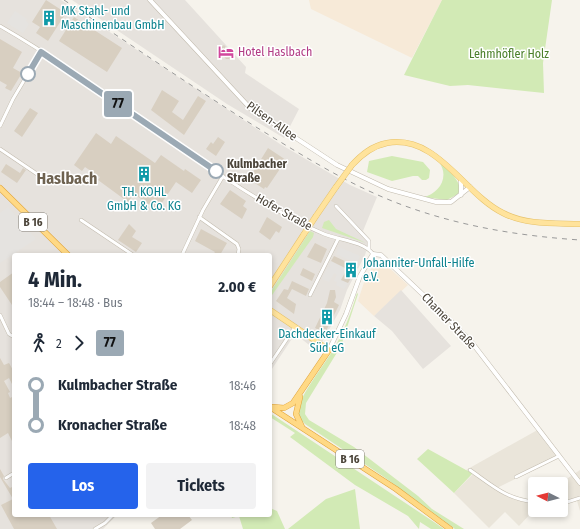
<!DOCTYPE html>
<html lang="de">
<head>
<meta charset="utf-8">
<style>
  :root { --surface:#fff; --page:#f2f2f3; --text:#1f2937; --muted:#747a83; --accent:#2563eb }
  body { margin:0; font-family:"Fira Sans Condensed",sans-serif; background:var(--page); color:var(--text); height:100vh; display:flex; flex-direction:column; font-size:15px; white-space:nowrap }
  * { box-sizing:border-box; margin:0 }
  p { font-size:13px; color:var(--muted) }
  .icon { flex:none; width:22px; height:22px; fill:none; stroke:currentColor; stroke-width:2; stroke-linecap:round; stroke-linejoin:round }
  .map { position:relative; flex:1; overflow:hidden }
  .details { position:absolute; left:12px; top:253px; width:260px; height:264px; display:flex; flex-direction:column; background:var(--surface); border-radius:4px; box-shadow:0 2px 6px #0003 }
  .details>* { flex:none }
  .badge { padding:0 8px; border-radius:3px; font-size:14px; line-height:26px }
  .needle { width:26px; rotate:276deg }
  .buttons { position:absolute; left:528px; top:477px; display:grid; gap:8px }
  .buttons a { display:grid; place-items:center; width:40px; height:40px; border-radius:4px; background:var(--surface); box-shadow:0 2px 6px #0003; font-size:20px }
  .map>.badge { position:absolute; translate:-50% -50%; box-shadow:0 0 0 2px #fff }
  .legs { display:flex; align-items:center; gap:6px; height:44px; padding:0 16px; font-size:13px }
  .legs p { margin-inline-start:auto }
  .summary { display:flex; align-items:center; justify-content:space-between; height:68px; padding:0 16px }
  h1 { font-size:22px; font-weight:700; line-height:30px }
  .cta { display:flex; gap:8px; margin-top:auto; padding:8px 16px }
  .cta a { flex:1; height:46px; border-radius:4px; background:var(--accent); color:#fff; font-size:16px; font-weight:700; line-height:46px; text-align:center }
  .cta a+a { background:var(--page); color:var(--text) }
  ul { padding:0 16px; list-style:none }
  li { display:flex; align-items:center; gap:14px; height:40px; font-size:15px }
  li i { display:grid; place-items:center; width:6px; height:100%; margin:0 5px; background:currentColor }
  li i::after { content:''; width:10px; height:10px; margin:-5px; border:3px solid; border-radius:50%; background:var(--surface) }
  li p { margin-inline-start:auto }
  li:first-child i { background:linear-gradient(#0000 50%,currentColor 0) }
  li:last-child i { background:linear-gradient(currentColor 50%,#0000 0) }
  .map>svg:first-child { display:block }
</style>
</head>
<body>
<div class="map">
<svg width="580" height="529" viewBox="0 0 580 529">
  <rect width="100%" height="100%" fill="#f6f3ec"/>
  <path fill="#eae5da" d="M541,428l21,28 -65,32 19,10 19,2v9l-16,17 -14,-14 -16,16 -35,-35 19,-19 -7,-4z
    M580,470v41l-3,-10 -16,4v-21h-2z"/>
  <path fill="#f7ead8" d="M309,0h133l-30,58 -101,-49z
    M377,261l8,3 23,21 -34,31 -16,-15 8,-25z"/>
  <path fill="#e6e2dd" d="M0,0h61l219,144 70,41 27,12 -14,34 7,8 -5,16 -18,35 -7,20 -23,41 -22,-17 -25,38v-117h-256v260h103l-14,14h-103z
    M72,0h113l61,67 -1,6 54,36 -15,29 -57,-34z
    M401,290l50,56 -28,23 -31,-38 -18,-15z"/>
  <path fill="#d2eab5" d="M442,0h110l-9,63 1,30 -76,-8 -18,1 -46,-11z
    M392,156l31,6 7,8 -1,8 -3,2h-4l-4,-4h-5l-21,5 -25,-9 2,-11z
    M439,162c8,7 26,21 19,32l-11,6 -24,-3c16,-3 27,-20 16,-35z
    M329,220l7,9 30,14 -44,-15 2,-6z
    M310,231l4,2 -1,4 -43,61v-5z
    M357,293l1,1 -17,52 -35,57 -1,11 4,6 45,27 64,49 14,13 32,20h-9l-71,-52 -79,-53c-3,-3 -7,-8 -7,-13 1,-15 27,-47 35,-61 11,-18 18,-37 24,-57z
    M270,413l164,109 10,7h-13l-11,-7 -1,7 -11,-13 -53,-31 -65,-48 5,-4 -25,-16z
    M428,449l38,21 7,3 -19,20 -37,-34z
    M355,489l5,40h-72l38,-30z
    M270,508l7,3 8,18h-42l-4,-13 -7,2 -1,-3h39z"/>
  <path fill="#e5e3e0" d="M15,11l12,8 -1,2 3,3 -6,9 -16,-10z
    M8,207l28,32 -36,24v-50z
    M339,247l21,9 -3,8 -21,-10z
    M331,261l16,8 -6,11 7,3 -4,6 -8,-4 1,-3 -3,-1 3,-6 -3,-2 -5,9 -7,-3 6,-12 3,1 -2,-3z"/>
  <path fill="#d8cfc1" d="M46,0l20,13 -18,28 -12,-8 4,-6 -8,-5z
    M74,17l48,31 -15,24 -48,-31z
    M0,39l22,13 -9,16 9,5 -11,18 -6,-3 2,-3 -7,-4z
    M224,45l9,9 -4,5h-3l-8,-9z
    M162,90l17,11 -7,11 11,8 15,-24 8,5 -22,34 -33,-25z
    M30,108l8,5 -16,24 -8,-6z
    M96,133l15,11 5,-8 39,27 6,-8 23,16 1,-2 16,11 -9,13 -16,-11 -19,28 -23,-16 -6,8 -30,-22 2,-3 -15,-10 -3,4 -8,-6z
    M218,137l7,5 -9,14 -10,-7 5,-7 2,2z
    M268,148l18,12 -19,28 -2,-1 -1,2 -14,-9 1,-2 -1,-1z
    M6,164l14,9 3,-5 3,2 -9,13 -16,-11z
    M230,190l16,11 -3,5 4,3 -5,10 -22,-15z
    M267,217l15,10 -3,6 -3,-2 -6,9 -11,-8z
    M129,224l7,7 -4,6 10,6 -6,9 -18,-12z
    M201,229l26,14 -7,12h-7l2,-3 -20,-11z
    M315,243l12,6 -6,14 -14,-6z
    M334,256l15,7 2,-2 6,3 -1,2 2,1 -10,16 -7,-3 6,-11 -16,-8z
    M303,268l12,6 -3,7 -12,-6z
    M14,272v36l-14,-21v-5z
    M292,281l17,8 -3,7 -14,-7 -5,9 9,6 -2,10 -18,-13 8,-12 4,1z
    M330,290h5l1,7 -2,5 5,3 -14,28 -10,-5 12,-25z
    M0,358l4,7 5,-2 5,9v16l-5,-10 -5,3 6,11 -2,1 2,5 4,-2v49l-6,-12 -8,5z
    M0,469l4,7 -1,3 7,9 4,-2v29h35l8,14h-43l-13,-24 12,-6 -13,-22z
    M162,515h26l4,5 -12,9h-25l-4,-6z"/>
  <g fill="none" stroke-linecap="round" stroke-linejoin="round">
    <defs>
      <path id="minor" d="M0,26c94,54 177,125 270,180 17,10 35,20 54,28 15,6 39,7 49,20
        M0,126l13,-27 28,-47
        M0,149l37,25
        M336,206l33,35v8
        M199,217l38,27 2,5 -1,6
        M81,220l52,35
        M182,255l21,-45 20,-34
        M310,295l28,-56
        M0,315l9,19 5,3
        M270,364l25,-37
        M470,470c23,16 36,29 65,32
        M516,477l43,-21
        M6,478l8,-5
        M561,504l19,-6
        M95,529l10,-6 8,-8"/>
      <path id="tertiary" d="M150,0l100,108 87,57 51,24 48,13h15l19,-15
        M461,195v-16
        M329,350l17,-36 14,-38 13,-22 8,1 72,68 20,21 107,139"/>
      <path id="primary" d="M352,165c10,-11 20,-19 35,-22 50,-9 77,51 116,70 23,12 51,10 77,11
        M316,216l20,-29
        M270,286l34,-52
        M270,310l59,40"/>
      <path id="trunk" d="M0,188l68,67
        M300,397l-4,17 6,13
        M270,407l126,82 54,40
        M273,407l11,1 9,-5 36,-53"/>
    </defs>
    <use href="#minor" stroke="#c2bbae" stroke-width="4"/>
    <use href="#tertiary" stroke="#c2bbae" stroke-width="5"/>
    <use href="#primary" stroke="#e6c16a" stroke-width="6"/>
    <use href="#trunk" stroke="#e0a43c" stroke-width="6"/>
    <use href="#minor" stroke="#fff" stroke-width="3"/>
    <use href="#tertiary" stroke="#fff" stroke-width="4"/>
    <use href="#primary" stroke="#ffe39c" stroke-width="5"/>
    <use href="#trunk" stroke="#ffd985" stroke-width="5"/>
    <path stroke="#9a9a9a" stroke-width="1" stroke-dasharray="5 5" stroke-linecap="butt" d="M64,0c64,43 127,86 192,127 49,30 98,61 152,80 56,20 113,29 172,33"/>
    <defs>
      <path id="primary-bridge" d="M336,187l16,-22
        M304,234l12,-18"/>
    </defs>
    <use href="#primary-bridge" stroke="#e6c16a" stroke-width="6" stroke-linecap="butt"/>
    <use href="#primary-bridge" stroke="#ffe39c" stroke-width="5"/>
  </g>
  <g fill="none" stroke-linecap="round" stroke-linejoin="round">
    <defs>
      <path id="line-1" d="M28,74l13,-22 175,119"/>
    </defs>
    <use href="#line-1" stroke="#fff" stroke-width="9"/>
    <use href="#line-1" stroke="#9ba9b4" stroke-width="6"/>
  </g>
  <defs>
    <symbol id="building-bare" viewBox="-9 -9 18 18"><path d="M-4-6H4V6H1V3H-1V6H-4ZM-2.5-4.3h1.7v1.8h-1.7ZM.8-4.3h1.7v1.8H.8ZM-2.5-1h1.7V.8h-1.7ZM.8-1h1.7V.8H.8Z" fill="#0f9aa8" stroke="#fff" stroke-width="2.5" paint-order="stroke"/></symbol>
    <symbol id="hotel-bare" viewBox="-9 -9 18 18"><path d="M-6-4.5h1.5V1H6V5H4.5V3h-9V5H-6ZM-4 0a1.8 1.8 0 1 1 3.6 0ZM.5 0V-2.5h3Q6-2.5 6 0Z" fill="#d1479c" stroke="#fff" stroke-width="2.5" paint-order="stroke"/></symbol>
  </defs>
  <g fill-rule="evenodd">
    <use href="#building-bare" x="38" y="7" width="22" height="22"/>
    <use href="#hotel-bare" x="215" y="41" width="22" height="22"/>
    <use href="#building-bare" x="133" y="163" width="22" height="22"/>
    <use href="#building-bare" x="340" y="259" width="22" height="22"/>
    <use href="#building-bare" x="316" y="306" width="22" height="22"/>
  </g>
  <g fill="#fff" stroke="#9ba9b4" stroke-width="2">
    <circle cx="28" cy="74" r="7"/>
    <circle cx="216" cy="171" r="7"/>
  </g>
  <g text-anchor="middle" stroke-width="3" stroke-linejoin="round" paint-order="stroke">
    <g fill="#fff" stroke="#817c74" stroke-width="1">
      <rect x="19" y="213" width="28" height="18" rx="3"/>
      <rect x="336" y="450" width="28" height="18" rx="3"/>
    </g>
    <g font-size="11" font-weight="bold" fill="#4b4439">
      <text x="33" y="226">B 16</text>
      <text x="350" y="463">B 16</text>
    </g>
    <g font-size="12" fill="#0d838f" stroke="#fff" text-anchor="start">
      <text x="61" y="15">MK Stahl- und<tspan x="61" dy="14">Maschinenbau GmbH</tspan></text>
      <text x="144" y="196" text-anchor="middle">TH. KOHL<tspan x="144" dy="14">GmbH &amp; Co. KG</tspan></text>
      <text x="363" y="267">Johanniter-Unfall-Hilfe<tspan x="363" dy="14">e.V.</tspan></text>
      <text x="327" y="338" text-anchor="middle">Dachdecker-Einkauf<tspan x="327" dy="14">Süd eG</tspan></text>
    </g>
    <g font-size="12" fill="#b23c85" stroke="#fff" text-anchor="start">
      <text x="238" y="56">Hotel Haslbach</text>
    </g>
    <g font-size="12" fill="#4a7f2a" stroke="#fff">
      <text x="509" y="58">Lehmhöfler Holz</text>
    </g>
    <g font-size="12" fill="#4b4439" stroke="#fff">
      <text transform="translate(272 121) rotate(35)" y="4">Pilsen-Allee</text>
      <text transform="translate(284 212) rotate(29)" y="4">Hofer Straße</text>
      <text transform="translate(449 321) rotate(46)" y="4">Chamer Straße</text>
    </g>
    <g font-size="12" font-weight="bold" fill="#4b4439" stroke="#fff" text-anchor="start">
      <text x="227" y="168">Kulmbacher<tspan x="227" dy="14">Straße</tspan></text>
    </g>
    <g font-size="16" font-weight="bold" fill="#6e6250" stroke="#fff">
      <text x="67" y="184">Haslbach</text>
    </g>
  </g>
</svg>
<div class="buttons">
<a><svg class="needle" viewBox="-14 -14 28 28"><path d="M0-13l5 13h-10z" fill="#e53935"/><path d="M0 13l5-13h-10z" fill="#747a83"/></svg></a>
</div>
<b class="badge" style="left:118px;top:104px;background:#9ba9b4;color:#111">77</b>
<section class="details">
<div class="summary"><div><h1>4 Min.</h1><p>18:44 – 18:48 · Bus</p></div><b>2.00 €</b></div>
<div class="legs"><svg class="icon" aria-label="walk" viewBox="0 0 24 24"><circle cx="13" cy="4" r="2"/><path d="M13 8l-2 6 4 7M11 14l-3 7M7 12l3-4h3l4 4"/></svg>2<svg class="icon" aria-label="forward" viewBox="0 0 24 24"><path d="M9 5l7 7-7 7"/></svg><b class="badge" style="background:#9ba9b4;color:#111">77</b></div>
<ul>
<li><i style="color:#9ba9b4"></i><b>Kulmbacher Straße</b><p>18:46</p></li>
<li><i style="color:#9ba9b4"></i><b>Kronacher Straße</b><p>18:48</p></li>
</ul>
<div class="cta"><a>Los</a><a>Tickets</a></div>
</section>
</div>
</body>
</html>
